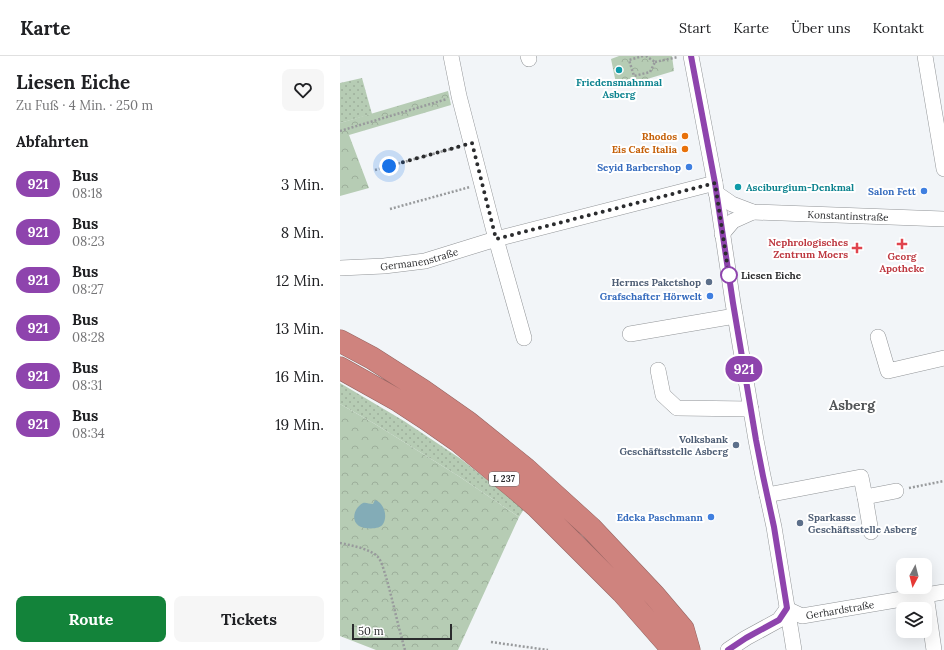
<!DOCTYPE html>
<html lang="de">
<head>
<meta charset="utf-8">
<style>
  :root { --surface:#fff; --page:#f6f6f6; --text:#202124; --muted:#757577; --line:#e0e0e0; --accent:#13833a }
  body { margin:0; font-family:Lora,serif; background:var(--page); color:var(--text); height:100vh; display:flex; flex-direction:column; font-size:15px; white-space:nowrap }
  * { box-sizing:border-box; margin:0 }
  p { font-size:13px; color:var(--muted) }
  .icon { flex:none; width:22px; height:22px; fill:none; stroke:currentColor; stroke-width:2; stroke-linecap:round; stroke-linejoin:round }
  .map { position:relative; flex:1; overflow:hidden }
  .side { display:flex; flex-direction:column; background:var(--surface); width:340px }
  .side>* { flex:none }
  .badge { padding:0 8px; border-radius:13px; font-size:14px; line-height:26px }
  .needle { width:26px; rotate:187deg }
  .fabs { position:absolute; left:556px; top:502px; display:grid; gap:8px }
  .fabs a { display:grid; place-items:center; width:36px; height:36px; border-radius:8px; background:var(--surface); box-shadow:0 4px 16px #0002; font-size:20px }
  .scale { position:absolute; left:12px; bottom:10px; width:100px; box-sizing:border-box; padding-left:4px; border:2px solid #2b2c2e; border-top:0; font-size:11px; line-height:14px; white-space:nowrap; color:#2b2c2e; -webkit-text-stroke:3px #fff; paint-order:stroke }
  .you { position:absolute; width:20px; height:20px; margin:-10px; border:3px solid #fff; border-radius:50%; background:#1a73e8; box-shadow:0 0 0 6px #1a73e833 }
  .map>.badge { position:absolute; translate:-50% -50%; box-shadow:0 0 0 2px #fff }
  h2 { padding:0 16px; font-size:15px; line-height:36px }
  .round { display:grid; place-items:center; flex:none; width:42px; height:42px; border-radius:8px; background:var(--page) }
  .headline { display:flex; align-items:center; justify-content:space-between; height:68px; padding:0 16px }
  h1 { font-size:19px; font-weight:700; line-height:30px }
  .primary-button { display:flex; gap:8px; margin-top:auto; padding:8px 16px }
  .primary-button a { flex:1; height:46px; border-radius:8px; background:var(--accent); color:#fff; font-size:16px; font-weight:700; line-height:46px; text-align:center }
  .primary-button a+a { background:var(--page); color:var(--text) }
  ul { padding:0; list-style:none }
  li { display:flex; align-items:center; gap:12px; height:48px; padding:0 16px }
  li div { flex:1 }
  li b { display:block; font-size:15px }
  li em { font-style:normal }
  li .badge { min-width:44px; font-weight:700; text-align:center }
  header { display:flex; align-items:center; gap:24px; box-sizing:border-box; height:56px; padding:0 20px; background:var(--surface); border-bottom:1px solid var(--line) }
  header strong { font-size:19px }
  nav { display:flex; gap:22px; margin-inline-start:auto; font-size:14px }
  main { display:flex; flex:1; min-height:0 }
  .map>svg:first-child { display:block }
</style>
</head>
<body>
<header>
<strong>Karte</strong>
<nav><a>Start</a><a>Karte</a><a>Über uns</a><a>Kontakt</a></nav>
</header>
<main>
<section class="side">
<div class="headline"><div><h1>Liesen Eiche</h1><p>Zu Fuß · 4 Min. · 250 m</p></div><a class="round"><svg class="icon" aria-label="heart" viewBox="0 0 24 24"><path d="M12 20l-8-8c-3-5 5-10 8-4 3-6 11-1 8 4z"/></svg></a></div>
<h2>Abfahrten</h2>
<ul>
<li><span class="badge" style="background:#8e44ad;color:#fff">921</span><div><b>Bus</b><p>08:18</p></div><em>3 Min.</em></li>
<li><span class="badge" style="background:#8e44ad;color:#fff">921</span><div><b>Bus</b><p>08:23</p></div><em>8 Min.</em></li>
<li><span class="badge" style="background:#8e44ad;color:#fff">921</span><div><b>Bus</b><p>08:27</p></div><em>12 Min.</em></li>
<li><span class="badge" style="background:#8e44ad;color:#fff">921</span><div><b>Bus</b><p>08:28</p></div><em>13 Min.</em></li>
<li><span class="badge" style="background:#8e44ad;color:#fff">921</span><div><b>Bus</b><p>08:31</p></div><em>16 Min.</em></li>
<li><span class="badge" style="background:#8e44ad;color:#fff">921</span><div><b>Bus</b><p>08:34</p></div><em>19 Min.</em></li>
</ul>
<div class="primary-button"><a>Route</a><a>Tickets</a></div>
</section>
<div class="map">
<svg width="604" height="594" viewBox="0 0 604 594">
  <defs>
    <pattern id="grass-dots" width="8" height="8" patternUnits="userSpaceOnUse"><rect width="8" height="8" fill="#b6ccb4"/><path d="M2 2h.1M6 6h.1" fill="none" stroke="#9daf9b" stroke-width="1.8" stroke-linecap="round"/></pattern>
    <pattern id="park-crowns" width="20" height="18" patternUnits="userSpaceOnUse"><rect width="20" height="18" fill="#b6ccb4"/><path d="M2 6a3 3 0 1 1 6 0M12 15a3 3 0 1 1 6 0" fill="none" stroke="#9daf9b"/></pattern>
  </defs>
  <rect width="100%" height="100%" fill="#f2f5f8"/>
  <path fill="url(#grass-dots)" d="M22,22l10,36 -32,9v-40z
    M0,327l64,38 57,38 63,50 -5,8 -59,-40 -85,-53 -35,-20z"/>
  <path fill="url(#park-crowns)" d="M279,0h53l2,15 -57,17 -6,-29z
    M108,35l3,14 -102,30 20,53 -29,8v-73z
    M0,348l35,20 85,53 59,40 -61,133h-82l-36,-14z"/>
  <path fill="#83acb7" d="M35,444c9,3 13,16 8,24 -3,6 -19,5 -24,2 -9,-6 -4,-19 4,-23 3,-1 6,1 10,1z"/>
  <g fill="none" stroke-linecap="round" stroke-linejoin="round">
    <defs>
      <g id="minor">
        <path d="M111,0l8,40 37,143 28,99"/>
        <path d="M188,0l1,3"/>
        <path d="M351,0l24,127 18,120 23,137 7,36 11,51 20,123"/>
        <path d="M585,0l19,113"/>
        <path id="s1" d="M376,137l16,11 21,8 191,7"/>
        <path d="M382,178l11,-13 20,-9"/>
        <path id="s2" d="M0,212l44,-2 41,-5 71,-22 219,-56"/>
        <path d="M290,278l105,-18"/>
        <path d="M538,281l10,34 56,-13"/>
        <path d="M318,314l5,25 14,13 74,1"/>
        <path d="M427,439l94,-18 4,20 31,-6"/>
        <path d="M525,441l6,35"/>
        <path d="M586,539l8,55"/>
        <path id="s3" d="M447,553l15,7 142,-24"/>
        <path d="M388,594l18,-12 33,-18 8,-11"/>
      </g>
      <path id="highway" d="M0,285l32,17 50,32 47,33 57,46 65,59 64,68 28,33 6,21
        M0,312l59,33 26,17 33,23 58,48 21,18 85,85 51,58"/>
    </defs>
    <use href="#minor" stroke="#929598" stroke-width="16"/>
    <use href="#highway" stroke="#966562" stroke-width="23"/>
    <path stroke="#989a9c" stroke-width="2.5" stroke-dasharray="2 2" stroke-linecap="butt" d="M303,0l-14,4 5,16 16,-4 5,-10 -9,-6
      M315,6l23,-5
      M0,75l107,-32
      M35,114l83,-23
      M50,153l80,-22
      M569,432l35,-7
      M0,487c10,2 31,6 38,14 4,5 6,14 8,20 7,24 12,49 19,73
      M151,586l57,8"/>
    <use href="#minor" stroke="#fff" stroke-width="15"/>
    <use href="#highway" stroke="#cf837e" stroke-width="22"/>
  </g>
  <g fill="none" stroke-linecap="round" stroke-linejoin="round">
    <defs>
      <path id="line" d="M351,0l24,127 18,120 23,137 7,36 11,51 13,81 -8,12 -33,18 -18,12"/>
    </defs>
    <use href="#line" stroke="#fff" stroke-width="9"/>
    <use href="#line" stroke="#8e44ad" stroke-width="6"/>
    <path stroke="#2b2c2e" stroke-width="4" stroke-dasharray="0 7.2" d="M49,110l83,-23 24,96 219,-56 14,93v-1"/>
  </g>
  <g fill="#0f9aa8" stroke="#fff" stroke-width="1.5">
    <circle cx="279" cy="14" r="4"/>
    <circle cx="398" cy="131" r="4"/>
  </g>
  <g fill="#e8710a" stroke="#fff" stroke-width="1.5">
    <circle cx="345" cy="80" r="4"/>
    <circle cx="345" cy="93" r="4"/>
  </g>
  <g fill="#3f7fe0" stroke="#fff" stroke-width="1.5">
    <circle cx="349" cy="111" r="4"/>
    <circle cx="584" cy="135" r="4"/>
    <circle cx="370" cy="240" r="4"/>
    <circle cx="371" cy="461" r="4"/>
  </g>
  <g fill="#e0444e" stroke="#fff" stroke-width="1.5">
    <path d="M560 182h4v4h4v4h-4v4h-4v-4h-4v-4h4z"/>
    <path d="M515 186h4v4h4v4h-4v4h-4v-4h-4v-4h4z"/>
  </g>
  <circle fill="#fff" stroke="#8e44ad" stroke-width="2" cx="389" cy="219" r="8"/>
  <g fill="#5c6f8a" stroke="#fff" stroke-width="1.5">
    <circle cx="369" cy="226" r="4"/>
    <circle cx="396" cy="389" r="4"/>
    <circle cx="460" cy="467" r="4"/>
  </g>
  <g text-anchor="middle" stroke-width="4" stroke-linejoin="round" paint-order="stroke">
    <rect fill="#fff" stroke="#6b6b6d" stroke-width="1" x="149" y="416" width="30" height="14" rx="3"/>
    <g font-size="9" font-weight="bold" fill="#2b2c2e">
      <text x="164" y="426">L 237</text>
    </g>
    <g font-size="10" font-weight="bold" fill="#0d838f" stroke="#fff">
      <text x="279" y="30">Friedensmahnmal<tspan x="279" dy="12">Asberg</tspan></text>
      <text x="406" y="135" text-anchor="start">Asciburgium-Denkmal</text>
    </g>
    <g font-size="10" font-weight="bold" fill="#c56008" stroke="#fff" text-anchor="end">
      <text x="337" y="84">Rhodos</text>
      <text x="337" y="97">Eis Cafe Italia</text>
    </g>
    <g font-size="10" font-weight="bold" fill="#366cbe" stroke="#fff" text-anchor="end">
      <text x="341" y="115">Seyid Barbershop</text>
      <text x="576" y="139">Salon Fett</text>
      <text x="362" y="244">Grafschafter Hörwelt</text>
      <text x="363" y="465">Edeka Paschmann</text>
    </g>
    <g font-size="10" fill="#2b2c2e" stroke="#fff">
      <text dy="4" stroke="none"><textPath href="#s1" startOffset="137">Konstantinstraße</textPath></text>
      <text dy="4" stroke="none"><textPath href="#s2" startOffset="80">Germanenstraße</textPath></text>
      <text dy="4" stroke="none"><textPath href="#s3" startOffset="55">Gerhardstraße</textPath></text>
    </g>
    <g font-size="10" font-weight="bold" fill="#be3a42" stroke="#fff" text-anchor="end">
      <text x="508" y="190">Nephrologisches<tspan x="508" dy="12">Zentrum Moers</tspan></text>
      <text x="562" y="204" text-anchor="middle">Georg<tspan x="562" dy="12">Apotheke</tspan></text>
    </g>
    <g font-size="10" font-weight="bold" fill="#2b2c2e" stroke="#fff" text-anchor="start">
      <text x="401" y="223">Liesen Eiche</text>
    </g>
    <g font-size="10" font-weight="bold" fill="#4e5e75" stroke="#fff" text-anchor="end">
      <text x="361" y="230">Hermes Paketshop</text>
      <text x="388" y="387">Volksbank<tspan x="388" dy="12">Geschäftsstelle Asberg</tspan></text>
      <text x="468" y="465" text-anchor="start">Sparkasse<tspan x="468" dy="12">Geschäftsstelle Asberg</tspan></text>
    </g>
    <g font-size="14" font-weight="bold" fill="#535658" stroke="#fff">
      <text x="512" y="354">Asberg</text>
    </g>
  </g>
</svg>
<div class="fabs">
<a><svg class="needle" viewBox="-14 -14 28 28"><path d="M0-13l5 13h-10z" fill="#e53935"/><path d="M0 13l5-13h-10z" fill="#757577"/></svg></a>
<a><svg class="icon" aria-label="layers" viewBox="0 0 24 24"><path d="M12 4l9 5-9 5-9-5zM3 14l9 5 9-5"/></svg></a>
</div>
<div class="scale">50 m</div>
<div class="you" style="left:49px;top:110px"></div>
<b class="badge" style="left:404px;top:313px;background:#8e44ad;color:#fff">921</b>
</div>
</main>
</body>
</html>
